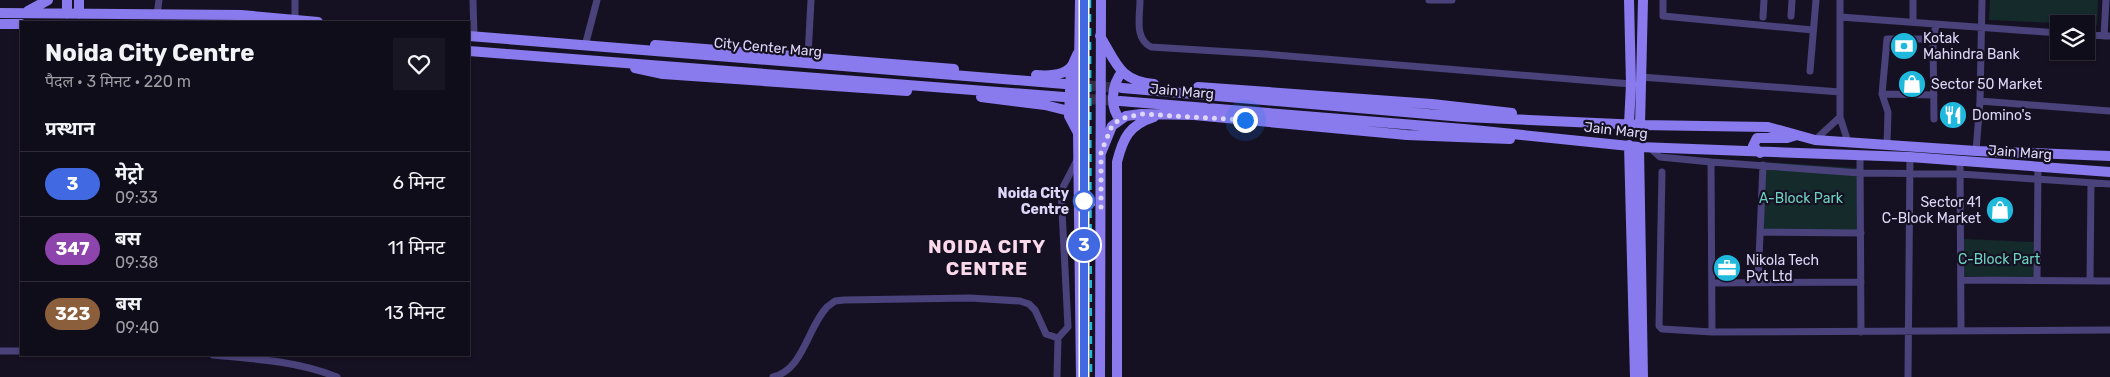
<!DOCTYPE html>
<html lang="hi">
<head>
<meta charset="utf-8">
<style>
  :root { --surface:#100d1a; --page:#191623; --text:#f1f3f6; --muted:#9c9ca2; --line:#302d39 }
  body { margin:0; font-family:Rubik,"Noto Sans Devanagari",sans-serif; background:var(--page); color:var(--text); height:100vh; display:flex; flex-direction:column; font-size:19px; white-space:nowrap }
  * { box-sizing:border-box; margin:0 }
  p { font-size:16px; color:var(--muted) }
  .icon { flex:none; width:28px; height:28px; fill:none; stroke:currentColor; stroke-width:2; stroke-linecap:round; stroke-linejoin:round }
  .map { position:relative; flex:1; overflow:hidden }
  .details { position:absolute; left:20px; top:21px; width:450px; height:335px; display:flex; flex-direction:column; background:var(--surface); border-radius:0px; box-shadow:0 1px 4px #0004,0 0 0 1px var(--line) }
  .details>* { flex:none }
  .badge { padding:0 10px; border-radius:16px; font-size:18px; line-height:32px }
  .buttons { position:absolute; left:2050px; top:15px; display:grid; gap:10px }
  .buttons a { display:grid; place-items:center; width:45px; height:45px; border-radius:0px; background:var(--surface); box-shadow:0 1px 4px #0004,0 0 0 1px var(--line); font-size:25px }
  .you { position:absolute; width:25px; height:25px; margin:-12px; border:4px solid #fff; border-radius:50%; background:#1a73e8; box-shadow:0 0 0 8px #1a73e833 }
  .map>.badge { position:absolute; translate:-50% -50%; box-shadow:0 0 0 2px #fff }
  h2 { padding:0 25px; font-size:19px; line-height:45px }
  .round { display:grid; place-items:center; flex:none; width:52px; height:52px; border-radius:0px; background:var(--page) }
  .overview { display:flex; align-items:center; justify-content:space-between; height:85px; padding:0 25px }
  h1 { font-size:24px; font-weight:700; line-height:38px }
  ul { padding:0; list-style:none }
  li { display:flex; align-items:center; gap:15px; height:65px; padding:0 25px; border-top:1px solid var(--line) }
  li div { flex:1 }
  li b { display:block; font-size:19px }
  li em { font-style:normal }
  li .badge { min-width:55px; font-weight:700; text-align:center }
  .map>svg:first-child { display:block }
</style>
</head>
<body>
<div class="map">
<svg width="2110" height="377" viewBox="0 0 2110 377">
  <rect width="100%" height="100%" fill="#161122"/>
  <path fill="#152a2b" d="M1990,0h108l-1,25 -108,-5z
    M1765,162l92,6 2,64 -96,-2z
    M1964,239l70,3 1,37 -71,-3z"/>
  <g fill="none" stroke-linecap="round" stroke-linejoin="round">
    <path stroke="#342f42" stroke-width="10" stroke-dasharray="10 5" stroke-linecap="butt" d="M1071,84l50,4
      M1071,98l49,3"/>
    <path stroke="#4a427a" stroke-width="7" d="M473,0l1,36
      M1140,0c0,17 -6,38 11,47l114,7 366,30
      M1429,0h23
      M1663,0v16l150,14
      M1840,0v117l8,25
      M1913,0v22
      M157,15l2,-15
      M1791,16l1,-16
      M1763,17l1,-17
      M1840,17l219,16
      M295,20v-20
      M2086,35l24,1
      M2104,36l2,-36
      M585,46l12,-46
      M808,56l3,-56
      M1810,71l6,-71
      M1641,77l199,15
      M1882,94l5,-55h46
      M1980,101l130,10
      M1934,119l-1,-80 3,-14
      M1815,140l25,-23
      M1887,145l1,-33 -6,-18 52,1
      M1649,147l11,10 51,5 149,11 100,1 150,10
      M1976,151l4,-50 2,-101
      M1860,157l1,175
      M1960,161l1,170
      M1711,162l1,170
      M1662,172l-3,154 3,3 50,3 398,-2
      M1760,232l101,1
      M1961,280l149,1
      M2037,280l1,-113
      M2090,281l1,-98
      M1758,282l5,-117
      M1712,283l149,-1
      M0,351h21
      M213,355c43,4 83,6 124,22
      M773,377c31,-8 34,-49 54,-70l8,-6 9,-1 126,-2 50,3 9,3 6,6 11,24 12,4
      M1057,377l1,-39 10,-11 -7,-136 16,-31
      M1908,377l2,-220"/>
    <path stroke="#897bed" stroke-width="10" d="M1080,0l-2,133 3,244
      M28,11l20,-11
      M0,13l241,2 77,7
      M67,14v-14
      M79,14v-14
      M0,24h21
      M469,36l596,48
      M1100,36c16,26 19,45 54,48
      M655,45l299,24
      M469,51l595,46
      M1071,67l-2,49 9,17
      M635,68l28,6 244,17
      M1036,75c12,1 30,1 37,-11 2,-5 3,-9 7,-14
      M1198,87l234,17 80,9
      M1122,88l341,29 177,8 128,2 47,13 161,11 134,5
      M981,97l64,8 24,6
      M1120,101l344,28 175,18 271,10 200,15
      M1120,119c-11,-12 -8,-35 2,-47
      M1629,124l2,-40 -2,-84
      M1640,125l3,-125
      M1629,145l6,232
      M1639,147l4,230
      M1101,153l11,-27 14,-10 15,-2 53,1 213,20 103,4
      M1760,153l-7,-7 4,-8h30l10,-3
      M1100,377l1,-377
      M1117,377v-215c6,-24 12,-37 37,-45"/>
    <path stroke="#1fb9de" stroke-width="2.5" stroke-dasharray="8 6" stroke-linecap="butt" d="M1090,0l1,377
      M1084,377v-202"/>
  </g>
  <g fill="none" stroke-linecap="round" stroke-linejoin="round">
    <defs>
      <path id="line" d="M1084,377v-377"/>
    </defs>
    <use href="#line" stroke="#fff" stroke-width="11"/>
    <use href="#line" stroke="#4169e1" stroke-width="8"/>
    <path stroke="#ded7f9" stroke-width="5" stroke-dasharray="0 9" d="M1084,201l17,6v-55l11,-26 8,-7 21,-5 104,6"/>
  </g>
  <defs>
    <symbol id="bank-disc" viewBox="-11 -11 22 22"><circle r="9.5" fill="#1fb9de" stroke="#161122"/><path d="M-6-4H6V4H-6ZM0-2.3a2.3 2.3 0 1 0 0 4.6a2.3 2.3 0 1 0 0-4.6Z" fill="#fff"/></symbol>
    <symbol id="shop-disc" viewBox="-11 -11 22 22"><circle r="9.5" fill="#1fb9de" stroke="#161122"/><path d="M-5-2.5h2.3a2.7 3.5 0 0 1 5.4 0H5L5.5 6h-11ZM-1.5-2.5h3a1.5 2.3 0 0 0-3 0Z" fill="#fff"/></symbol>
    <symbol id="restaurant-disc" viewBox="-11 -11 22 22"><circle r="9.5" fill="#1fb9de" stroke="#161122"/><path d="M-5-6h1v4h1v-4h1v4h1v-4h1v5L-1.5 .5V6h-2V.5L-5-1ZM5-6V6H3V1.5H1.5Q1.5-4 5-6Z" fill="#fff"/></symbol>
    <symbol id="office-disc" viewBox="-11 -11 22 22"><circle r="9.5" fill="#1fb9de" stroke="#161122"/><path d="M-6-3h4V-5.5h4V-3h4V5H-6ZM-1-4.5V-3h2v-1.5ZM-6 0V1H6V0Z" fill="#fff"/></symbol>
  </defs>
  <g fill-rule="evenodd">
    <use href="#bank-disc" x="1888" y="30" width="32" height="32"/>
    <use href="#shop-disc" x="1896" y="68" width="32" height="32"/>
    <use href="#restaurant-disc" x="1937" y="99" width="32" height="32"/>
    <use href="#shop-disc" x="1984" y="194" width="32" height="32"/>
    <use href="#office-disc" x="1711" y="252" width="32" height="32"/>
  </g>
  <circle fill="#fff" stroke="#4169e1" stroke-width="2.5" cx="1084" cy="201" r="10"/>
  <g text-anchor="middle" stroke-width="4.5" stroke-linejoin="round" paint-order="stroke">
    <g font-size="14" fill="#ded7f9" stroke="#161122" text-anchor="start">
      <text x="1923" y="43">Kotak<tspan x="1923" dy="16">Mahindra Bank</tspan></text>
      <text x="1931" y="89">Sector 50 Market</text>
      <text x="1972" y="120">Domino's</text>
      <text x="1981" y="207" text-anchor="end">Sector 41<tspan x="1981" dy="16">C-Block Market</tspan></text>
      <text x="1746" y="265">Nikola Tech<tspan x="1746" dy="16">Pvt Ltd</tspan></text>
    </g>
    <g font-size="14" fill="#ded7f9" stroke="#161122">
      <text transform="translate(768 47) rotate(5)" y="5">City Center Marg</text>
      <text transform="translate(1182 91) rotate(5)" y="5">Jain Marg</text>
      <text transform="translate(1616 130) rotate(6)" y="5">Jain Marg</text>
      <text transform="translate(2020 152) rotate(4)" y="5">Jain Marg</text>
    </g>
    <g font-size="14" font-weight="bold" fill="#ded7f9" stroke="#161122" text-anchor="end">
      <text x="1069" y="198">Noida City<tspan x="1069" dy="16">Centre</tspan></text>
    </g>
    <g font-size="14" fill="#6dd0c0" stroke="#161122">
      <text x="1801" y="203">A-Block Park</text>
      <text x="1999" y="264">C-Block Part</text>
    </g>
    <g font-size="19" font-weight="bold" letter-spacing="1" fill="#fad9eb" stroke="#161122">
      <text x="987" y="253">NOIDA CITY<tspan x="987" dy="22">CENTRE</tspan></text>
    </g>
  </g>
</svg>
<div class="buttons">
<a><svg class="icon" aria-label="layers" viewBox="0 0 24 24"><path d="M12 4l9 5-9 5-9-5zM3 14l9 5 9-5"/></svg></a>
</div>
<div class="you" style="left:1245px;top:120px"></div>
<b class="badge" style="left:1084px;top:245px;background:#4169e1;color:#fff">3</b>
<section class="details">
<div class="overview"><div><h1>Noida City Centre</h1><p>पैदल · 3 मिनट · 220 m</p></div><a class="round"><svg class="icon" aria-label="heart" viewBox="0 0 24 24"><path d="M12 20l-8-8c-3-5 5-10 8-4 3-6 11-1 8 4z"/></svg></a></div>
<h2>प्रस्थान</h2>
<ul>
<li><span class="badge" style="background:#4169e1;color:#fff">3</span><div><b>मेट्रो</b><p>09:33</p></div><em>6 मिनट</em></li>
<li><span class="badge" style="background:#8e44ad;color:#fff">347</span><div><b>बस</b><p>09:38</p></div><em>11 मिनट</em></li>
<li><span class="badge" style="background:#8b5e3c;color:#fff">323</span><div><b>बस</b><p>09:40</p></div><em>13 मिनट</em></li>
</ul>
</section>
</div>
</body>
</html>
